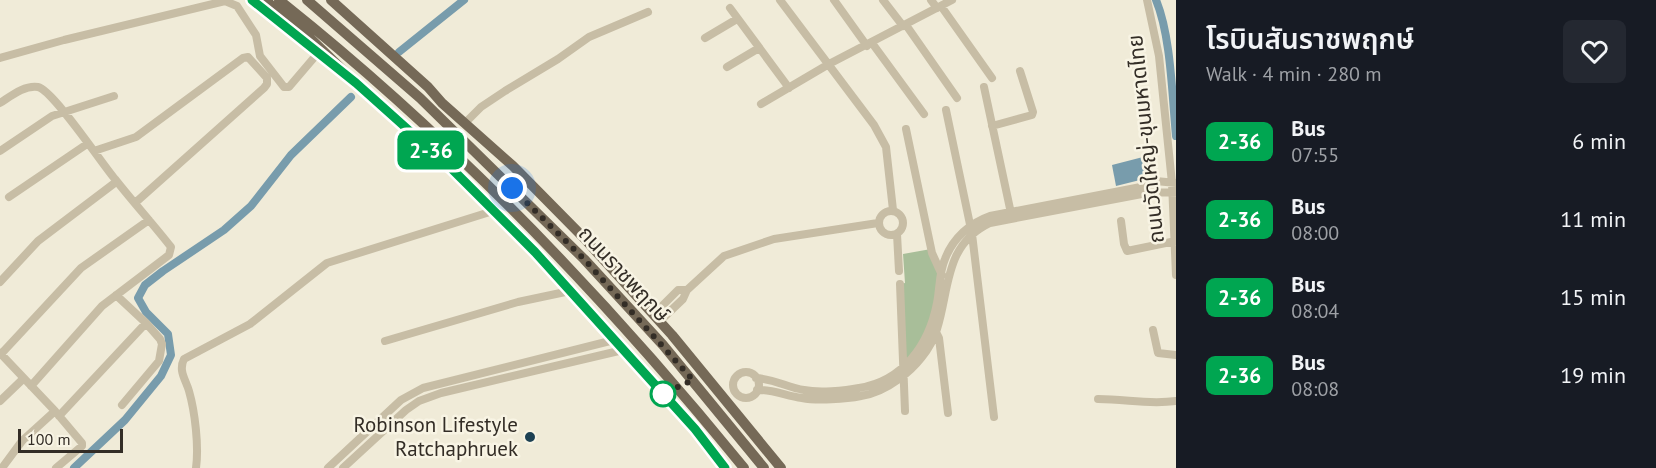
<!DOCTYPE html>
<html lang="en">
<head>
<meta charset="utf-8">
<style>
  :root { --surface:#171b24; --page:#242831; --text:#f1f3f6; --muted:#9ea1a6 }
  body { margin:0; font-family:"PT Sans","Noto Sans Thai",sans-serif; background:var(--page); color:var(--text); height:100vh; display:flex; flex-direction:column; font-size:22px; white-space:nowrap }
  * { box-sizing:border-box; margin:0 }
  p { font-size:20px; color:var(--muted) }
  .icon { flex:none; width:33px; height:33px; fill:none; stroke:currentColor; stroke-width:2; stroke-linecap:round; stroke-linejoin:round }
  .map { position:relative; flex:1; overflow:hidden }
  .sheet { display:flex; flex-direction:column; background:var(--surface); width:480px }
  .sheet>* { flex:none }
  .badge { padding:0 12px; border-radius:9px; font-size:21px; line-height:39px }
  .scale { position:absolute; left:18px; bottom:15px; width:105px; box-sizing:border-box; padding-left:6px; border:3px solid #332d26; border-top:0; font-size:16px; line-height:21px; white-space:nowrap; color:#332d26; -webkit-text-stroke:4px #f8f4e4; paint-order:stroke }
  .you { position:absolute; width:30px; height:30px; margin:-15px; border:4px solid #fff; border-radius:50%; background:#1a73e8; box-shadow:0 0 0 9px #1a73e833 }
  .map>.badge { position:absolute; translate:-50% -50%; box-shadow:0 0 0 3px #fff }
  .round { display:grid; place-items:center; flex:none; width:63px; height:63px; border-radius:9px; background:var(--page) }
  .overview { display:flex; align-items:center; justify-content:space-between; height:102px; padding:0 30px }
  h1 { font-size:28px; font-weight:600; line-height:45px }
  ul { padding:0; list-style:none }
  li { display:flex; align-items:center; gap:18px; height:78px; padding:0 30px }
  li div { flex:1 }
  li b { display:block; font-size:22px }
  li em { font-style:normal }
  li .badge { min-width:66px; font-weight:700; text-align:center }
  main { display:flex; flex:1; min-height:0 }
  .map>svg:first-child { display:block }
</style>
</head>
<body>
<main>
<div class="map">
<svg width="1176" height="468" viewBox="0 0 1176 468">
  <rect width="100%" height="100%" fill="#f0ebd8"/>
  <path fill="#a8be99" d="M931,249l10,26 -10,54 -28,39 -3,-84 5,-1 -2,-29z"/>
  <path fill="#789cac" d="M1143,157l5,21 -32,8 -4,-21z"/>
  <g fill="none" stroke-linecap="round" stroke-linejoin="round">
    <path stroke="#789cac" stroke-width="8" d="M1156,0c15,36 16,95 20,136
      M399,52l65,-52
      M74,468l51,-48 36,-44 10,-21 -3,-21 -22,-22 -8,-14 7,-13 18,-14 61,-41 27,-24 40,-51 60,-58"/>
    <path stroke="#c7bda5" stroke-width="8" d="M780,0l94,125 12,22 7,63
      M834,0l33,46
      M883,0l20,26
      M931,0l6,8
      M1147,0l12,56 13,127 4,92
      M941,6l51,72
      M730,8l59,80
      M906,25l51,73
      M705,38l32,-19
      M872,43l52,71
      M0,58l64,-18 161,-39 12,5 19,29 4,21 24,31h5l29,-34
      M727,67l32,-19
      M984,87l28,131
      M0,103c11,-7 24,-18 38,-16 15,3 64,77 77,92 18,23 38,45 56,68l-2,8 -67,51 -71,80
      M761,104l68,-40 123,-64
      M946,110l26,124 22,183
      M466,122l15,-15 24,-16 53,-32 31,-22 59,-25
      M992,126l40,-11 1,-3 -13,-41
      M906,129l26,124 10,22
      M0,151l52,-35 62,-20
      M94,151l42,-14 107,-79 5,-1 19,21v6l-3,4 -129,115
      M9,197l78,-53
      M879 223a12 12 0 1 1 24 0a12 12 0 1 1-24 0Z
      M1121,221l3,23 3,7 49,-10
      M897,234l2,37
      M0,282l38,-41 78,-59
      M900,284l5,127
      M687,290l37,-34 50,-17 104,-16
      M116,295l30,28 14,16 2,5 -3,17 -37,44
      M654,314l24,-24h9l-4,9 -23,22
      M935,330l4,8 9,75
      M1153,330l5,23 18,2
      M385,341l133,-39 52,-11
      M0,353l55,58 27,32v3l-26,22
      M1,354l80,-86 68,-48
      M733 385a13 13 0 1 1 26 0a13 13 0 1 1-26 0Z
      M756,378c18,1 31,9 48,12 14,3 41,1 55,-2 44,-7 70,-43 78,-85 3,-14 2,-31 8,-44 8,-21 25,-36 45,-43l156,-30 10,-5 20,2
      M757,390c16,-1 29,6 45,8 15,3 44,1 59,-2 14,-2 27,-9 38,-17 16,-11 32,-30 38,-50 13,-41 7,-84 53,-106l157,-30 29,-1
      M1098,399c29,0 50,6 78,2
      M0,401l23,-22
      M59,416l87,-93
      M2,468l20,-27 33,-30
      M196,468c3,-22 -1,-56 -7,-77 -3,-11 -11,-20 -5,-32l66,-35 77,-61 166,-52
      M328,468l73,-68 22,-12 191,-48
      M343,468l63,-58 13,-9 22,-8 182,-43"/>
    <path stroke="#756957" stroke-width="10" d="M252,0l56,45
      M265,0l45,38 46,45 96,86 83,83 160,177 30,39
      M279,0c174,138 325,296 465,468
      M307,0l113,98 164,161 79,86 101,123
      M331,0l97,87 14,16 71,63 71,72 88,97 109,133"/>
  </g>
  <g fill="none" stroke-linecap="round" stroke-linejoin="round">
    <defs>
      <path id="line" d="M252,0l104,83 96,86 83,83 160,177 30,39"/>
    </defs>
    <use href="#line" stroke="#fff" stroke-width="14"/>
    <use href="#line" stroke="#00a651" stroke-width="9"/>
    <path stroke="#332d26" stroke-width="6" stroke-dasharray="0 10.8" d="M512,188l72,71 109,121 -30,14"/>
  </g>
  <circle fill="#fff" stroke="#00a651" stroke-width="3" cx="663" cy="394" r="12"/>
  <circle fill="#1d4153" stroke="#f8f4e4" stroke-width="2" cx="530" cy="437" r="6"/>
  <g text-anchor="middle" stroke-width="5" stroke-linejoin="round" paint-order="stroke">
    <g font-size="21" fill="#332d26" stroke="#f8f4e4">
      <text transform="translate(1146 139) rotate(-96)" y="7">ถนนวัดใหญ่-ขุนมหาดไทย</text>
      <text transform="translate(624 274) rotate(47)" y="7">ถนนราชพฤกษ์</text>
    </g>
    <g font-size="21" fill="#332d26" stroke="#f8f4e4" text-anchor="end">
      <text x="518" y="432">Robinson Lifestyle<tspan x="518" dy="24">Ratchaphruek</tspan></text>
    </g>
  </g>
</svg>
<div class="scale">100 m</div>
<div class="you" style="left:512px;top:188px"></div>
<b class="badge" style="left:431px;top:150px;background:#00a651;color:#fff">2-36</b>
</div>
<section class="sheet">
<div class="overview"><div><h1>โรบินสันราชพฤกษ์</h1><p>Walk · 4 min · 280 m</p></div><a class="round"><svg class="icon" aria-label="heart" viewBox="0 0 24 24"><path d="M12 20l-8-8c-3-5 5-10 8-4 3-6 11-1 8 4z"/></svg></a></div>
<ul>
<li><span class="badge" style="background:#00a651;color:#fff">2-36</span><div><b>Bus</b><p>07:55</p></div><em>6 min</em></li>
<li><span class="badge" style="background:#00a651;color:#fff">2-36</span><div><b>Bus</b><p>08:00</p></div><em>11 min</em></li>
<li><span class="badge" style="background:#00a651;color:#fff">2-36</span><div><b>Bus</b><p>08:04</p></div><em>15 min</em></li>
<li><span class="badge" style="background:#00a651;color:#fff">2-36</span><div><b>Bus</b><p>08:08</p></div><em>19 min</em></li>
</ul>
</section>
</main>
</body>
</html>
